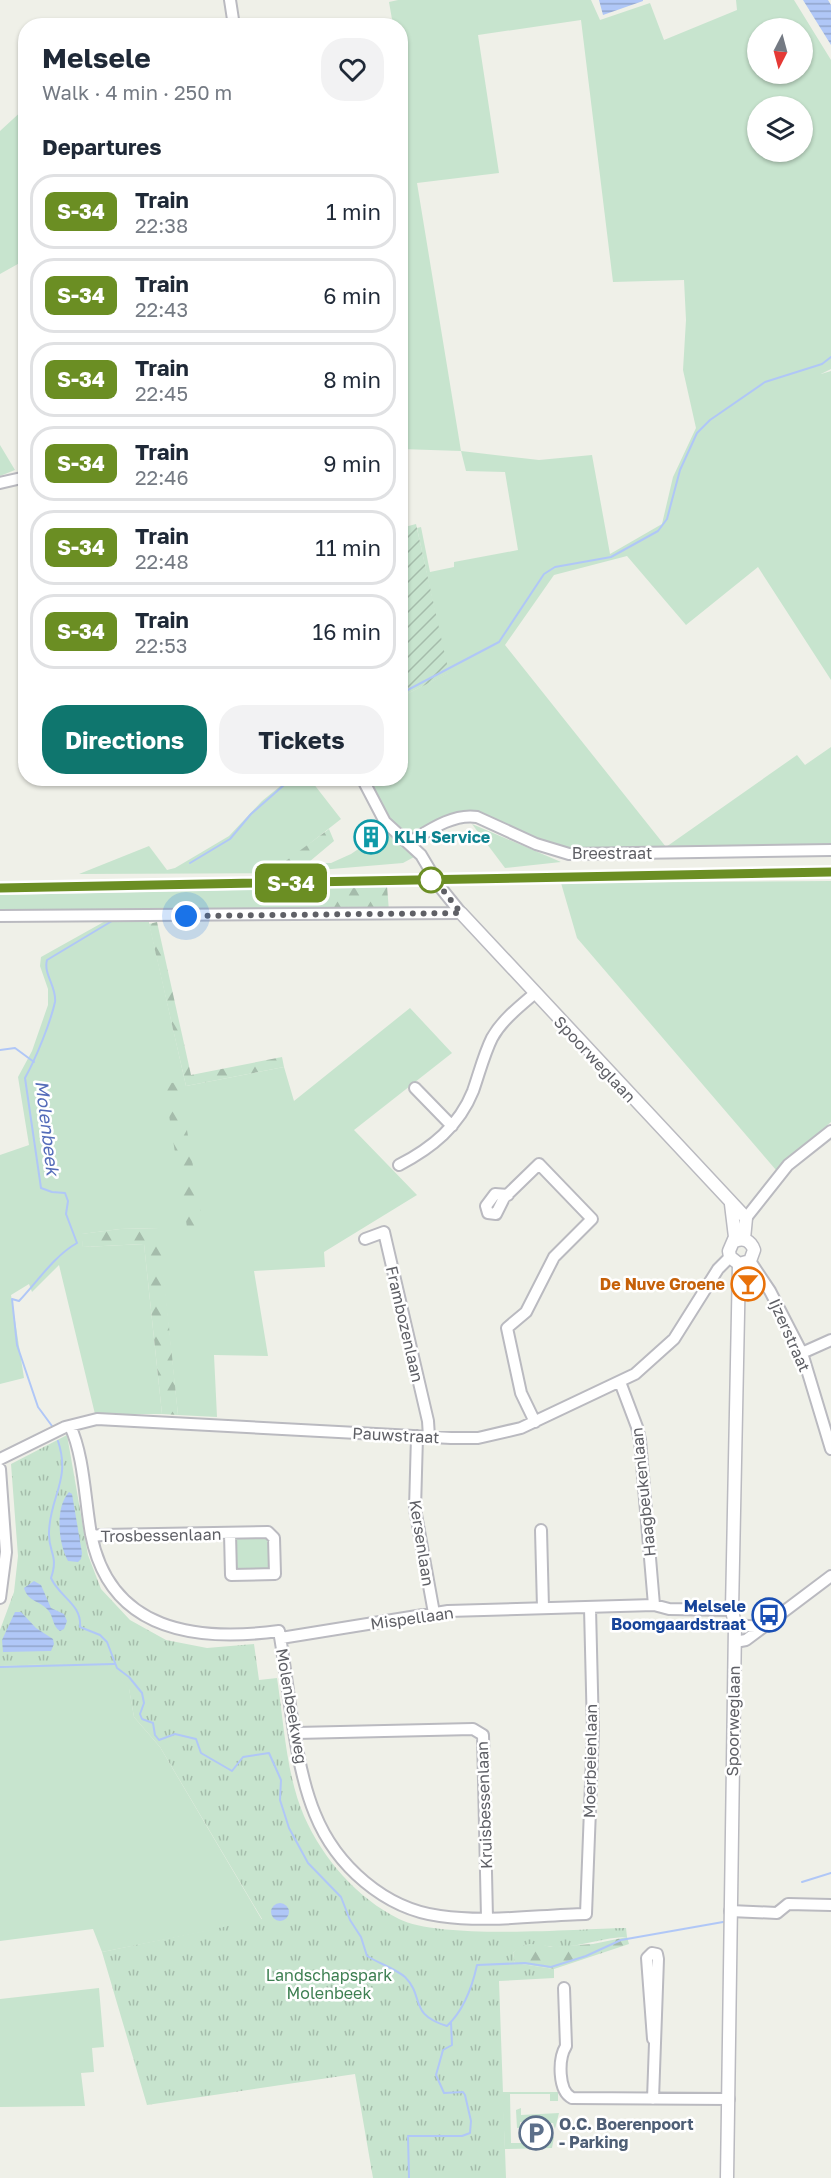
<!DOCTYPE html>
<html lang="en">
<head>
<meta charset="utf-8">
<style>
  :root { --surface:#fff; --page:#f2f2f3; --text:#1f2937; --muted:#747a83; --line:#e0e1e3; --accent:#0f766e }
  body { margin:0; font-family:"Golos Text",sans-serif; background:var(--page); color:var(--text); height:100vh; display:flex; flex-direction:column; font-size:22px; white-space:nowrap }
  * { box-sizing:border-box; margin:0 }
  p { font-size:20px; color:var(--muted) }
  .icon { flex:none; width:33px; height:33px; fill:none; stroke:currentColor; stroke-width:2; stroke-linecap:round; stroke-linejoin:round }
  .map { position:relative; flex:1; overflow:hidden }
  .sheet { position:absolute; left:18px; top:18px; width:390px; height:768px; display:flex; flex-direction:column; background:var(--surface); border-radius:24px; box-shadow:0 2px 4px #0004 }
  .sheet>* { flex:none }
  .badge { padding:0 12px; border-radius:9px; font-size:21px; line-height:39px }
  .needle { width:39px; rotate:186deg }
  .fabs { position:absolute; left:747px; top:18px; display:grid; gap:12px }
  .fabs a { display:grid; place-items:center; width:66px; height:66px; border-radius:50%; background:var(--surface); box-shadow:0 2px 4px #0004; font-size:30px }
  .you { position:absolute; width:30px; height:30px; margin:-15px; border:4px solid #fff; border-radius:50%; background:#1a73e8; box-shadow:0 0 0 9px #1a73e833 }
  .map>.badge { position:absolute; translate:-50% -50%; box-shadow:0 0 0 3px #fff }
  h2 { padding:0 24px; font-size:22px; line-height:54px }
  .round { display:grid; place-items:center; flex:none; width:63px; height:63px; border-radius:24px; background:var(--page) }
  .head { display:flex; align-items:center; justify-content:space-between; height:102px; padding:0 24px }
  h1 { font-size:28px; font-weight:700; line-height:45px }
  .action { display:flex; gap:12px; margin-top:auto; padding:12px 24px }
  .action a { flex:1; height:69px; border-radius:24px; background:var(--accent); color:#fff; font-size:24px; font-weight:700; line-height:69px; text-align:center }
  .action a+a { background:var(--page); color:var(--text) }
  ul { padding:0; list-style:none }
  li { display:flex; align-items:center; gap:18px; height:75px; margin:0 12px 9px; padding:0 12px; border:3px solid var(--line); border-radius:24px }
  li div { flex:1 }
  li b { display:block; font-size:22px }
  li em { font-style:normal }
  li .badge { min-width:66px; font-weight:700; text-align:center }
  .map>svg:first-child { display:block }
</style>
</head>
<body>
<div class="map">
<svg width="831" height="2178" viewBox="0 0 831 2178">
  <defs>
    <pattern id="forest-firs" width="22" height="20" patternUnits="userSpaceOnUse" patternTransform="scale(1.5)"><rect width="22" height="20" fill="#c7e4ce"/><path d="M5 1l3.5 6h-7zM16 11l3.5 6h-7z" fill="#a5bcab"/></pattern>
    <pattern id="park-tufts" width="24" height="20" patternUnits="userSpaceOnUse" patternTransform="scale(1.5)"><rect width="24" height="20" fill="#c7e4ce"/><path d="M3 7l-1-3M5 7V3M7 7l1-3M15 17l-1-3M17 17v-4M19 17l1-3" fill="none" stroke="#a5bcab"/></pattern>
    <pattern id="garden-furrows" width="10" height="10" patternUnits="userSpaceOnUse" patternTransform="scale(1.5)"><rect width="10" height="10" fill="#c7e4ce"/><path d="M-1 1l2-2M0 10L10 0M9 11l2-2" fill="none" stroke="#a5bcab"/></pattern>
    <pattern id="water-rules" width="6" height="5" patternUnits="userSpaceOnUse" patternTransform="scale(1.5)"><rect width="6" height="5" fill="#b0c7f7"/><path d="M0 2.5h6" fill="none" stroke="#92a5cc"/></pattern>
  </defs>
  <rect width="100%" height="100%" fill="#eff0e8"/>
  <path fill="#c7e4ce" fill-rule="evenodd" d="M398,0h193l9,20 50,-17 14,37 73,-30 -1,-10h58l37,60v309l-10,5 10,-3v309l-73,-113 -72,58 -59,-69 -73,19 -49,70 161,202 131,-92 8,10 26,-18v99l-271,3 -88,-38c-21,1 -35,17 -55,22 -24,6 -44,-38 -51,-54l34,-1 1,-81 47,-24 -31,-145 4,-1 9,45 24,-5v-5l64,-12 -13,-78 -39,-1 -5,-20 -60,-2 -1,-316 8,-2 -7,-53 -1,-52 -7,-1 -4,-23zM581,20l32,262 71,-2 2,40 -3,50 13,58 -23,49 -11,47 -52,30 -18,-99 -53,5 -78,-9 -44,-268 82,-10 -21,-138zM758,28h44v46h-44zM758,106h44v46h-44z
    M25,108v152l-25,14v-143z
    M0,445l15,25 -15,6z
    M289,779h16l4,6 4,-2 28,36 -56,44h46l20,-9 34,-23 29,26 -11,6 -119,10 -205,1 70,-28 18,24 8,-2 54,-32 33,-35z
    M472,824l89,38 -56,6z
    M831,881v241l-55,48 -199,-232 -16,-55z
    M333,888v22l-333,2v-17z
    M148,918l38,168 98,-19 10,34 116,-93 42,45 -98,77 63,65 -93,57 1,15 -71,4 14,85 -54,-1 3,62 -39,-2 -20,-187 -38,1 -38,5 1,13 61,-3 18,170h-67l-36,-149 -27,27 -3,-8 -18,11 13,83 -24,6v-229l29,-10 -11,-68 14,-26 16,-46v-16l-8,-23 1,-9 68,-38z
    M268,1536l3,3v29l-2,3 -35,-2v-30z
    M107,1661l22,27 5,29 26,30 102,173 -160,32 -9,-23 -93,12v-275z
    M99,1988l5,59 -12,1 2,24 -13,1 4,33 -85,1v-108z
    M502,2092h56v9h-8v-7h-40l1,49h39l1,-6h3l-2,11 -47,1z
    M521,2108v7l38,-2 -4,16 -2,-6 -33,-1v6h-3l-1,-18z"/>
  <path fill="url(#forest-firs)" d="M329,829l5,12 -25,21 -26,1z
    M387,886l2,25 -56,-1v-22z
    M157,922l34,153 91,-18 2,10 -98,19 -37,-162z
    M179,1082l24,144 -16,1 -23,-143z
    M159,1228l19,187 -16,-1 -18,-170 -61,3 -2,-13 39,-5z
    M627,1937l2,7 -75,25 -39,-6 -2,-10 5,-6 15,-5 18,5 42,-3z"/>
  <path fill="url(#park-tufts)" d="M67,1435l21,120 13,34 29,31 36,20 41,8 47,-4 5,36 18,-2c7,45 9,96 27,138 19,43 53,82 95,103 43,21 174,10 227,9l1,9c-23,0 -46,10 -70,10 -18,0 -30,-10 -44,6l2,10 39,6v9l-55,3 7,197h-133l-18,-104 -208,31 -45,-153 160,-33 -102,-172 -26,-30 -5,-28 -22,-27 -107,4v-36l14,-38 4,-36 -7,-92z"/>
  <path fill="url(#garden-furrows)" d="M416,524l33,149 -48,24v-169z"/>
  <path fill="url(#water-rules)" d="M599,0h44v1l-40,14z
    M803,0h25l3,5v40z
    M69,1492l3,2 10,59 -1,6 -3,3 -10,-1c-10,-18 -13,-54 1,-69z
    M34,1581l7,4 10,23 13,6 3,7 -3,8 -4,2c-8,-5 -6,-14 -12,-21 -9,-10 -20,-8 -24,-22z
    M15,1612h6l15,16 17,11 1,5 -3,7 -48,1 -1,-12z
    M271 1912a9 9 0 1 1 18 0a9 9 0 1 1-18 0Z"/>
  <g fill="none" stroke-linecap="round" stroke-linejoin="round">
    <path stroke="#b0c7f7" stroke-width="2" d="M400,694l99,-52 45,-68 11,-7 56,-10 47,-26 9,-12 13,-49 17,-37 13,-13 55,-38 57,-18 9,-7
      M190,863l40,-24 21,-25 41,-36
      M0,1050l15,-2 19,14
      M52,1426l-14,-19 -21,-62 -5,-46 7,2c19,-20 35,-45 58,-58l-11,-29 2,-13 -3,-8 -13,-1 -11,-4 -16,-110c11,-20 25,-54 30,-76 2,-15 -12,-28 -8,-42l65,-39
      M58,1441c13,39 -8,55 -9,91 -1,20 10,23 2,46 9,20 31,26 29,49l20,8 7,7 10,26 12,9 13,16 2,10 -4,11 2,5 11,4 2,12 4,5 16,-6 21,5 5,14 31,18 11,-14 26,-4 12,27 -1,20 9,28 19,35 33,34 9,23 11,17 6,19c11,7 29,13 38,21 20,20 3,37 42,49 17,-16 25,-38 30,-61l48,-2 26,4 35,-11 35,-16 102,-18
      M0,1667l114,-3
      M802,1882l29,-9
      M409,2178l-1,-42h54l8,-3 1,-12 -6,-26 -2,-3 -19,1 -8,-18 7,-25 9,-5 -1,-23"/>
    <defs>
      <path id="minor" d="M230,0l4,26
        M0,483l26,-6
        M362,778l23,44 36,33 19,32 21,26
        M408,843c20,-12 45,-30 69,-26l59,27 33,10 262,-4
        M0,916l461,-3
        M415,1088l37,38
        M399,1165c33,-17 60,-39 74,-74 6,-17 11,-37 19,-53 10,-18 27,-31 42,-44
        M508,1195l-13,-1 -9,12 2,7 8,1 8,-16 35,-34 53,55 -38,38 -28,55 -19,16 14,65 14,29
        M746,1218l42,-53 43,-34
        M365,1239l19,-7 44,189 1,16
        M750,1261l20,30 32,62 29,96
        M802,1353l29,-13
        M620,1382l17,45 3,13 14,165
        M70,1426c14,29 15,75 21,108 19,98 106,108 188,97 10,55 15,133 36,183 21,52 70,95 125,102 49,7 98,-1 146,-2l7,-183 -3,-123
        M417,1436l-2,73 19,104
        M0,1459l65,-32 32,-8 354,19h27l43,-10 114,-54 39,-35 44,-70 12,-12
        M0,1469l6,83 -6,46
        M541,1530l2,78
        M92,1536l10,-1 166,-3 6,6 1,36 -44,1 -1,-42
        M735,1625l27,2
        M281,1638l167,-27 206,-6 15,4 63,1
        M735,1642l11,-2 85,-64
        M296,1733l177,-4 10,6 4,183
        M730,1911l47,2 11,-9 43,1
        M564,1988l2,58c-8,13 -8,45 6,52l157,1
        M653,2099l5,-140 -1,-5 -5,-1 -5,5 6,81"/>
      <path id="tertiary" d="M461,913l285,305 -2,21
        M731,1204l4,33 -6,14 1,6 9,7 11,-3 4,-11c-3,-9 -10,-13 -19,-9
        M727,2178l8,-553 -3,-15 7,-346"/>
    </defs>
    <use href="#minor" stroke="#babac0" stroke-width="14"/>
    <use href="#tertiary" stroke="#babac0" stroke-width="15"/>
    <use href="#minor" stroke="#fff" stroke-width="10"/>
    <use href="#tertiary" stroke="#fff" stroke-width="12"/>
    <defs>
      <path id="rail" d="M0,888l831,-16"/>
    </defs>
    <use href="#rail" stroke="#b7b7b8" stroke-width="4.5"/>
    <use href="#rail" stroke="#fff" stroke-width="2" stroke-dasharray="7" stroke-linecap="butt"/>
  </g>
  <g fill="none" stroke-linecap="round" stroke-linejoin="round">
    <defs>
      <path id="line" d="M0,888l831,-16"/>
    </defs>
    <use href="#line" stroke="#fff" stroke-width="14"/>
    <use href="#line" stroke="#6b8e23" stroke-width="9"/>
    <path stroke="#5f6066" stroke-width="6" stroke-dasharray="0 10.8" d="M186,916l275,-3 -26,-33h-4"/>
  </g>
  <defs>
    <symbol id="building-ring" viewBox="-11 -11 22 22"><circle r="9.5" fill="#fff" stroke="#0f9aa8" stroke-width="1.5"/><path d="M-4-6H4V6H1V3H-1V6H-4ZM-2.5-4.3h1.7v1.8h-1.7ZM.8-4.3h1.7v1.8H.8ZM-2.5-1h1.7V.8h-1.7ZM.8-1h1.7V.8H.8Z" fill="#0f9aa8"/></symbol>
    <symbol id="bar-ring" viewBox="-11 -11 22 22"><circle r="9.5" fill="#fff" stroke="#e8710a" stroke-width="1.5"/><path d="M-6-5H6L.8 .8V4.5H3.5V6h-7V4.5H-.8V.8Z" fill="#e8710a"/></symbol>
    <symbol id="bus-ring" viewBox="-11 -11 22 22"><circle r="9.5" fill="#fff" stroke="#1a4fb4" stroke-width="1.5"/><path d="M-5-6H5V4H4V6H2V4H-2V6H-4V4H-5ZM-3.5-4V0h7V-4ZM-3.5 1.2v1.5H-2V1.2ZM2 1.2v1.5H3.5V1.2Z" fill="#1a4fb4"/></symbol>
    <symbol id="parking-ring" viewBox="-11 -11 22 22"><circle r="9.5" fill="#fff" stroke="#5c6f8a" stroke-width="1.5"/><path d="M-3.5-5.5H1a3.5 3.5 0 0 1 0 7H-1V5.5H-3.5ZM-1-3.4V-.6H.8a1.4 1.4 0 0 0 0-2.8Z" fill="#5c6f8a"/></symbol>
  </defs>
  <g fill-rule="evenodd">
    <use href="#building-ring" x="352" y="818" width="38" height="38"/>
    <use href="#bar-ring" x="729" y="1265" width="38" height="38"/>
    <use href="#bus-ring" x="750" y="1596" width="38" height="38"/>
    <use href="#parking-ring" x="517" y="2114" width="38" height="38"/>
  </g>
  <circle fill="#fff" stroke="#6b8e23" stroke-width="3" cx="431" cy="880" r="12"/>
  <g text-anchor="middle" stroke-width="5" stroke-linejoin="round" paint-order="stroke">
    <g font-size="16" font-weight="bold" fill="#0d838f" stroke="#fff" text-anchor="start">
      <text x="394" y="843">KLH Service</text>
    </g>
    <g font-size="16" fill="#5f6066" stroke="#fff">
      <text x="612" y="859">Breestraat</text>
      <text transform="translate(595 1059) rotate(47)" y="6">Spoorweglaan</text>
      <text transform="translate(405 1324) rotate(77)" y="6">Frambozenlaan</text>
      <text transform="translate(790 1335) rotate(66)" y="6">Ijzerstraat</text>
      <text transform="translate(396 1435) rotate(3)" y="6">Pauwstraat</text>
      <text transform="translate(643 1492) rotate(-96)" y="6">Haagbeukenlaan</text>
      <text transform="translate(161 1535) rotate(-1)" y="6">Trosbessenlaan</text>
      <text transform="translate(422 1543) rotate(81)" y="6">Kersenlaan</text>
      <text transform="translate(412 1618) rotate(-8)" y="6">Mispellaan</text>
      <text transform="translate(292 1706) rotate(80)" y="6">Molenbeekweg</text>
      <text transform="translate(733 1721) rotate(-89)" y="6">Spoorweglaan</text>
      <text transform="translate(590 1761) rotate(-89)" y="6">Moerbeienlaan</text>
      <text transform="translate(484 1805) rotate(-92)" y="6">Kruisbessenlaan</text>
    </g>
    <g font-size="16" font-weight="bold" fill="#c56008" stroke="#fff" text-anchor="end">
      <text x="725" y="1290">De Nuve Groene</text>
    </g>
    <g font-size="16" font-weight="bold" fill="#164399" stroke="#fff" text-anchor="end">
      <text x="746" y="1612">Melsele<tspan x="746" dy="18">Boomgaardstraat</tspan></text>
    </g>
    <g font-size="16" fill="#3d7f51" stroke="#fff">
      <text x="329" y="1981">Landschapspark<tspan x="329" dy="18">Molenbeek</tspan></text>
    </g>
    <g font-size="16" font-weight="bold" fill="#4e5e75" stroke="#fff" text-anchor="start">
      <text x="559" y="2130">O.C. Boerenpoort<tspan x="559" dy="18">- Parking</tspan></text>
    </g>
    <g font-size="18" font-style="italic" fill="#546cb9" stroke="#fff">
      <text transform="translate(47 1128) rotate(83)" y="6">Molenbeek</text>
    </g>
  </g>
</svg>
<div class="fabs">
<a><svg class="needle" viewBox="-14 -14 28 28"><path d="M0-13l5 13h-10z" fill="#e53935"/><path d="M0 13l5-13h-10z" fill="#747a83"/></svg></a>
<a><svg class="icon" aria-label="layers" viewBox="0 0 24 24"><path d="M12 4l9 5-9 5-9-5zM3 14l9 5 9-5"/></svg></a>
</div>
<div class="you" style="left:186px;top:916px"></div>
<b class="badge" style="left:291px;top:883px;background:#6b8e23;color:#fff">S-34</b>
<section class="sheet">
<div class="head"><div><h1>Melsele</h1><p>Walk · 4 min · 250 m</p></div><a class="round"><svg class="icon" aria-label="heart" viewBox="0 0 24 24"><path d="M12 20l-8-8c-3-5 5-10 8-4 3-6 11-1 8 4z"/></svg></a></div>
<h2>Departures</h2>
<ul>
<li><span class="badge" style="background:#6b8e23;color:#fff">S-34</span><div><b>Train</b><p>22:38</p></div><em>1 min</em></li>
<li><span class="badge" style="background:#6b8e23;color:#fff">S-34</span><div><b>Train</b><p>22:43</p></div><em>6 min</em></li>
<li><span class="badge" style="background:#6b8e23;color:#fff">S-34</span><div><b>Train</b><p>22:45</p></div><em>8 min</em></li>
<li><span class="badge" style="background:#6b8e23;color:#fff">S-34</span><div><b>Train</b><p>22:46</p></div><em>9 min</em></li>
<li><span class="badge" style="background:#6b8e23;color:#fff">S-34</span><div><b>Train</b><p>22:48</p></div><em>11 min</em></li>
<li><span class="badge" style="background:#6b8e23;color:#fff">S-34</span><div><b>Train</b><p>22:53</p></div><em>16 min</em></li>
</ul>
<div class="action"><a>Directions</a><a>Tickets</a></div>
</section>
</div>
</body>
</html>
